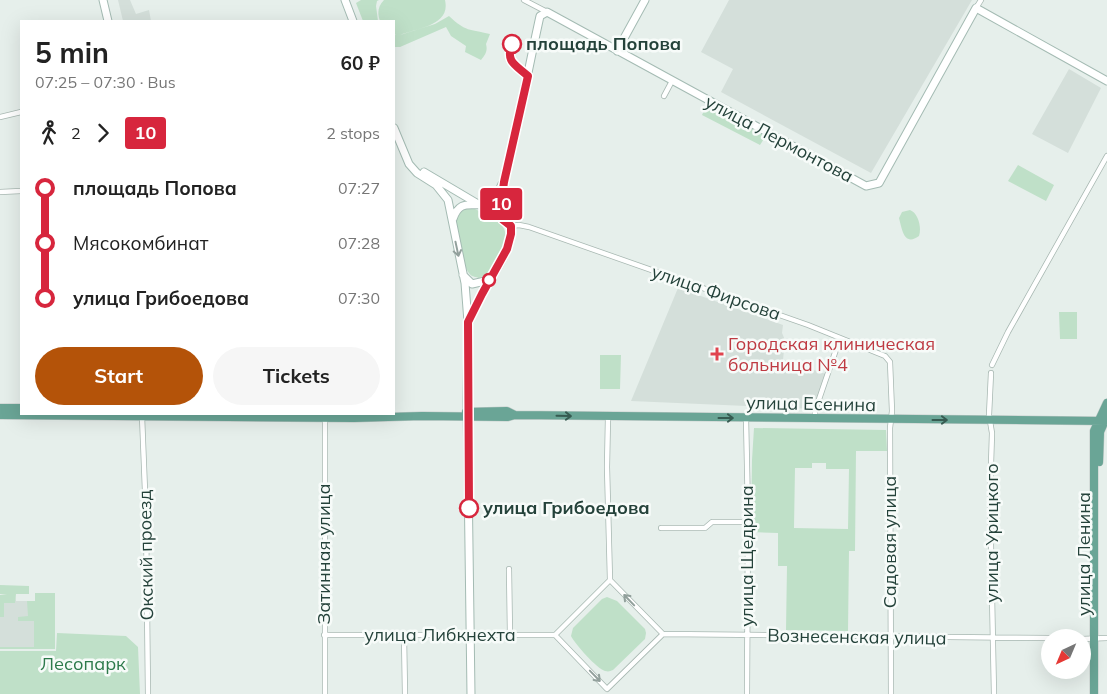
<!DOCTYPE html>
<html lang="en">
<head>
<meta charset="utf-8">
<style>
  :root { --surface:#fff; --page:#f6f6f6; --text:#222; --muted:#767676; --accent:#b45309 }
  body { margin:0; font-family:Mulish,sans-serif; background:var(--page); color:var(--text); height:100vh; display:flex; flex-direction:column; font-size:19px; white-space:nowrap }
  * { box-sizing:border-box; margin:0 }
  p { font-size:16px; color:var(--muted) }
  .icon { flex:none; width:28px; height:28px; fill:none; stroke:currentColor; stroke-width:2; stroke-linecap:round; stroke-linejoin:round }
  .map { position:relative; flex:1; overflow:hidden }
  .details { position:absolute; left:20px; top:20px; width:375px; height:395px; display:flex; flex-direction:column; background:var(--surface); border-radius:0px; box-shadow:0 5px 20px #0002 }
  .details>* { flex:none }
  .badge { padding:0 10px; border-radius:4px; font-size:18px; line-height:32px }
  .needle { width:32px; rotate:224deg }
  .tools { position:absolute; left:1041px; top:629px; display:grid; gap:10px }
  .tools a { display:grid; place-items:center; width:50px; height:50px; border-radius:50%; background:var(--surface); box-shadow:0 5px 20px #0002; font-size:25px }
  .map>.badge { position:absolute; translate:-50% -50%; box-shadow:0 0 0 2px #fff }
  .legs { display:flex; align-items:center; gap:8px; height:55px; padding:0 15px; font-size:16px }
  .legs p { margin-inline-start:auto }
  .overview { display:flex; align-items:center; justify-content:space-between; height:85px; padding:0 15px }
  h1 { font-size:28px; font-weight:700; line-height:38px }
  .primary-button { display:flex; gap:10px; margin-top:auto; padding:10px 15px }
  .primary-button a { flex:1; height:58px; border-radius:30px; background:var(--accent); color:#fff; font-size:20px; font-weight:700; line-height:58px; text-align:center }
  .primary-button a+a { background:var(--page); color:var(--text) }
  ul { padding:0 15px; list-style:none }
  li { display:flex; align-items:center; gap:18px; height:55px; font-size:19px }
  li i { display:grid; place-items:center; width:8px; height:100%; margin:0 6px; background:currentColor }
  li i::after { content:''; width:12px; height:12px; margin:-6px; border:4px solid; border-radius:50%; background:var(--surface) }
  li p { margin-inline-start:auto }
  li:first-child i { background:linear-gradient(#0000 50%,currentColor 0) }
  li:last-child i { background:linear-gradient(currentColor 50%,#0000 0) }
  .map>svg:first-child { display:block }
</style>
</head>
<body>
<div class="map">
<svg width="1107" height="694" viewBox="0 0 1107 694">
  <rect width="100%" height="100%" fill="#e6efeb"/>
  <path fill="#d4dfda" d="M118,0h12l6,14 13,-4 2,11h-28z
    M729,0h243l-101,173 -150,-81 12,-23 -32,-17z
    M1069,69l32,19 -33,65 -36,-19z
    M678,288l105,37 -1,8 3,7 -2,20 43,14 -13,35 -182,-8z
    M35,593h20v56h-55v-54h15l1,6h19z"/>
  <path fill="#bfe0c8" fill-rule="evenodd" d="M361,0h18l-2,1 -1,5 2,15h-15l-7,-18z
    M384,0h61c6,26 -28,28 -45,35l35,-11 14,-8c17,16 20,13 41,18l-4,10c2,7 -1,11 -5,16l-16,-8 1,-6 -15,-10 -5,-9 -46,20h-6v-12h2l-2,-1v-13h-14c-3,-8 -2,-15 4,-21z
    M708,102l59,32 -7,11 -58,-30z
    M1018,165l36,20 -8,16 -38,-20z
    M473,208c28,14 43,18 24,51 -5,9 -8,15 -18,19 0,0 -7,-2 -7,-2 -11,-8 -14,-41 -17,-54l1,-5 6,-8z
    M910,210c8,3 12,17 9,26 -15,11 -17,-7 -20,-18l3,-6z
    M1059,312h18v27h-17z
    M600,355h21l-1,34h-20z
    M754,428l132,2 1,21h-31l-1,100h-6l-1,80 -62,-1 1,-64h-9v-33l-27,-1 1,-72zM812,463h14v6h23l-1,60 -54,-1 1,-60h17z
    M0,585l29,1v8h-13l-1,9h-11v14h-4v-22l7,-1h-7z
    M35,593h20v56h-55v-2h34v-26h-16v-4l10,-1 -1,-15h8z
    M607,597l10,4 28,28 1,4 -1,6 -32,31c-3,1 -4,2 -8,1 -8,-2 -30,-27 -34,-35l2,-8 29,-29z
    M57,633l69,3 12,11 2,47h-140v-43h56z"/>
  <g fill="none" stroke-linecap="round" stroke-linejoin="round">
    <defs>
      <path id="street" d="M524,0l23,12
        M976,8l5,-8
        M664,96l8,-15
        M0,117l21,-5
        M0,192l21,-1
        M511,226l8,-1 10,2 279,98 77,31 5,6 2,49 -2,17 1,266
        M992,365l16,-33 99,-176
        M991,373l-2,42 3,18 -2,63 4,198
        M325,414v280
        M142,416l4,100 2,178
        M608,417l-1,50 3,113
        M746,418l2,95 -1,181
        M815,419v-8l25,-73
        M661,528h44l7,-6h36
        M509,569l1,66
        M663,634l-56,55 -52,-54 55,-55 53,54 387,4
        M324,635h231
        M404,635l1,59
        M1082,639l25,-1"/>
      <path id="secondary" d="M103,0l5,21
        M345,0l8,21
        M617,51l28,-51
        M394,128l15,36 8,9 19,12 12,15 17,83 3,39 -1,79 4,293
        M424,172l71,42 16,12c2,24 -18,47 -29,68 -5,9 -9,19 -13,28
        M453,219c8,-24 22,-8 37,-18 6,-3 9,-11 12,-17
        M502,219c-4,-27 6,-54 12,-79 9,-42 17,-83 26,-124l7,-4 319,174 13,-3 97,-175 131,73
        M463,275l9,9 13,-3 4,-4"/>
      <path id="primary" d="M0,408h21
        M466,412l41,-1 8,4
        M0,415l354,3 68,-2 86,1 7,-2 590,6
        M1099,462l1,-30 7,-16
        M1094,694v-263l13,-28"/>
    </defs>
    <use href="#street" stroke="#a8b8b2" stroke-width="6"/>
    <use href="#secondary" stroke="#a4bbb3" stroke-width="9"/>
    <use href="#primary" stroke="#c2cac8" stroke-width="9"/>
    <use href="#street" stroke="#fff" stroke-width="4.5"/>
    <use href="#secondary" stroke="#fff" stroke-width="7"/>
    <use href="#primary" stroke="#6aa596" stroke-width="8"/>
  </g>
  <defs><path id="oneway-shaft" d="M-6 0H5M1.5-3L5.5 0L1.5 3" fill="none" stroke-width="1.6" stroke-linecap="round" stroke-linejoin="round" transform="scale(1.25)"/></defs>
  <g stroke="#92a09c">
    <use href="#oneway-shaft" transform="translate(457 249) rotate(78)"/>
    <use href="#oneway-shaft" transform="translate(629 600) rotate(-134)"/>
    <use href="#oneway-shaft" transform="translate(595 676) rotate(46)"/>
  </g>
  <g stroke="#365b51">
    <use href="#oneway-shaft" transform="translate(564 416) rotate(1)"/>
    <use href="#oneway-shaft" transform="translate(726 418)"/>
    <use href="#oneway-shaft" transform="translate(940 420)"/>
  </g>
  <g fill="none" stroke-linecap="round" stroke-linejoin="round">
    <defs>
      <path id="line-1" d="M469,508l-1,-186 14,-28 25,-45 4,-15v-8l-9,-7 -1,-15 3,-22 24,-106c-12,-11 -23,-14 -16,-32"/>
    </defs>
    <use href="#line-1" stroke="#fff" stroke-width="11"/>
    <use href="#line-1" stroke="#d7263d" stroke-width="8"/>
  </g>
  <g fill="#fff" stroke="#d7263d" stroke-width="2.5">
    <circle cx="512" cy="44" r="9"/>
    <circle cx="489" cy="280" r="6"/>
    <circle cx="469" cy="508" r="9"/>
  </g>
  <path fill="#e0444e" stroke="#f7fbf9" stroke-width="2" d="M714.5 346.5h5v5h5v5h-5v5h-5v-5h-5v-5h5z"/>
  <g text-anchor="middle" stroke-width="5" stroke-linejoin="round" paint-order="stroke">
    <g font-size="18" font-weight="bold" fill="#24423a" stroke="#f7fbf9" text-anchor="start">
      <text x="526" y="50">площадь Попова</text>
      <text x="483" y="514">улица Грибоедова</text>
    </g>
    <g font-size="18" fill="#24423a" stroke="#f7fbf9">
      <text transform="translate(779 139) rotate(28)" y="6">улица Лермонтова</text>
      <text transform="translate(716 293) rotate(19)" y="6">улица Фирсова</text>
      <text transform="translate(811 404) rotate(1)" y="6">улица Есенина</text>
      <text transform="translate(992 533) rotate(-90)" y="6">улица Урицкого</text>
      <text transform="translate(890 542) rotate(-90)" y="6">Садовая улица</text>
      <text transform="translate(324 554) rotate(-90)" y="6">Затинная улица</text>
      <text transform="translate(1084 554) rotate(-90)" y="6">улица Ленина</text>
      <text transform="translate(146 555) rotate(-91)" y="6">Окский проезд</text>
      <text transform="translate(747 556) rotate(-90)" y="6">улица Щедрина</text>
      <text x="440" y="641">улица Либкнехта</text>
      <text transform="translate(857 637) rotate(1)" y="6">Вознесенская улица</text>
    </g>
    <g font-size="18" fill="#be3a42" stroke="#f7fbf9" text-anchor="start">
      <text x="728" y="350">Городская клиническая<tspan x="728" dy="21">больница №4</tspan></text>
    </g>
    <g font-size="18" fill="#2d7a4b" stroke="#f7fbf9">
      <text x="83" y="670">Лесопарк</text>
    </g>
  </g>
</svg>
<div class="tools">
<a><svg class="needle" viewBox="-14 -14 28 28"><path d="M0-13l5 13h-10z" fill="#e53935"/><path d="M0 13l5-13h-10z" fill="#767676"/></svg></a>
</div>
<b class="badge" style="left:501px;top:204px;background:#d7263d;color:#fff">10</b>
<section class="details">
<div class="overview"><div><h1>5 min</h1><p>07:25 – 07:30 · Bus</p></div><b>60 ₽</b></div>
<div class="legs"><svg class="icon" aria-label="walk" viewBox="0 0 24 24"><circle cx="13" cy="4" r="2"/><path d="M13 8l-2 6 4 7M11 14l-3 7M7 12l3-4h3l4 4"/></svg>2<svg class="icon" aria-label="forward" viewBox="0 0 24 24"><path d="M9 5l7 7-7 7"/></svg><b class="badge" style="background:#d7263d;color:#fff">10</b><p>2 stops</p></div>
<ul>
<li><i style="color:#d7263d"></i><b>площадь Попова</b><p>07:27</p></li>
<li><i style="color:#d7263d"></i><span>Мясокомбинат</span><p>07:28</p></li>
<li><i style="color:#d7263d"></i><b>улица Грибоедова</b><p>07:30</p></li>
</ul>
<div class="primary-button"><a>Start</a><a>Tickets</a></div>
</section>
</div>
</body>
</html>
